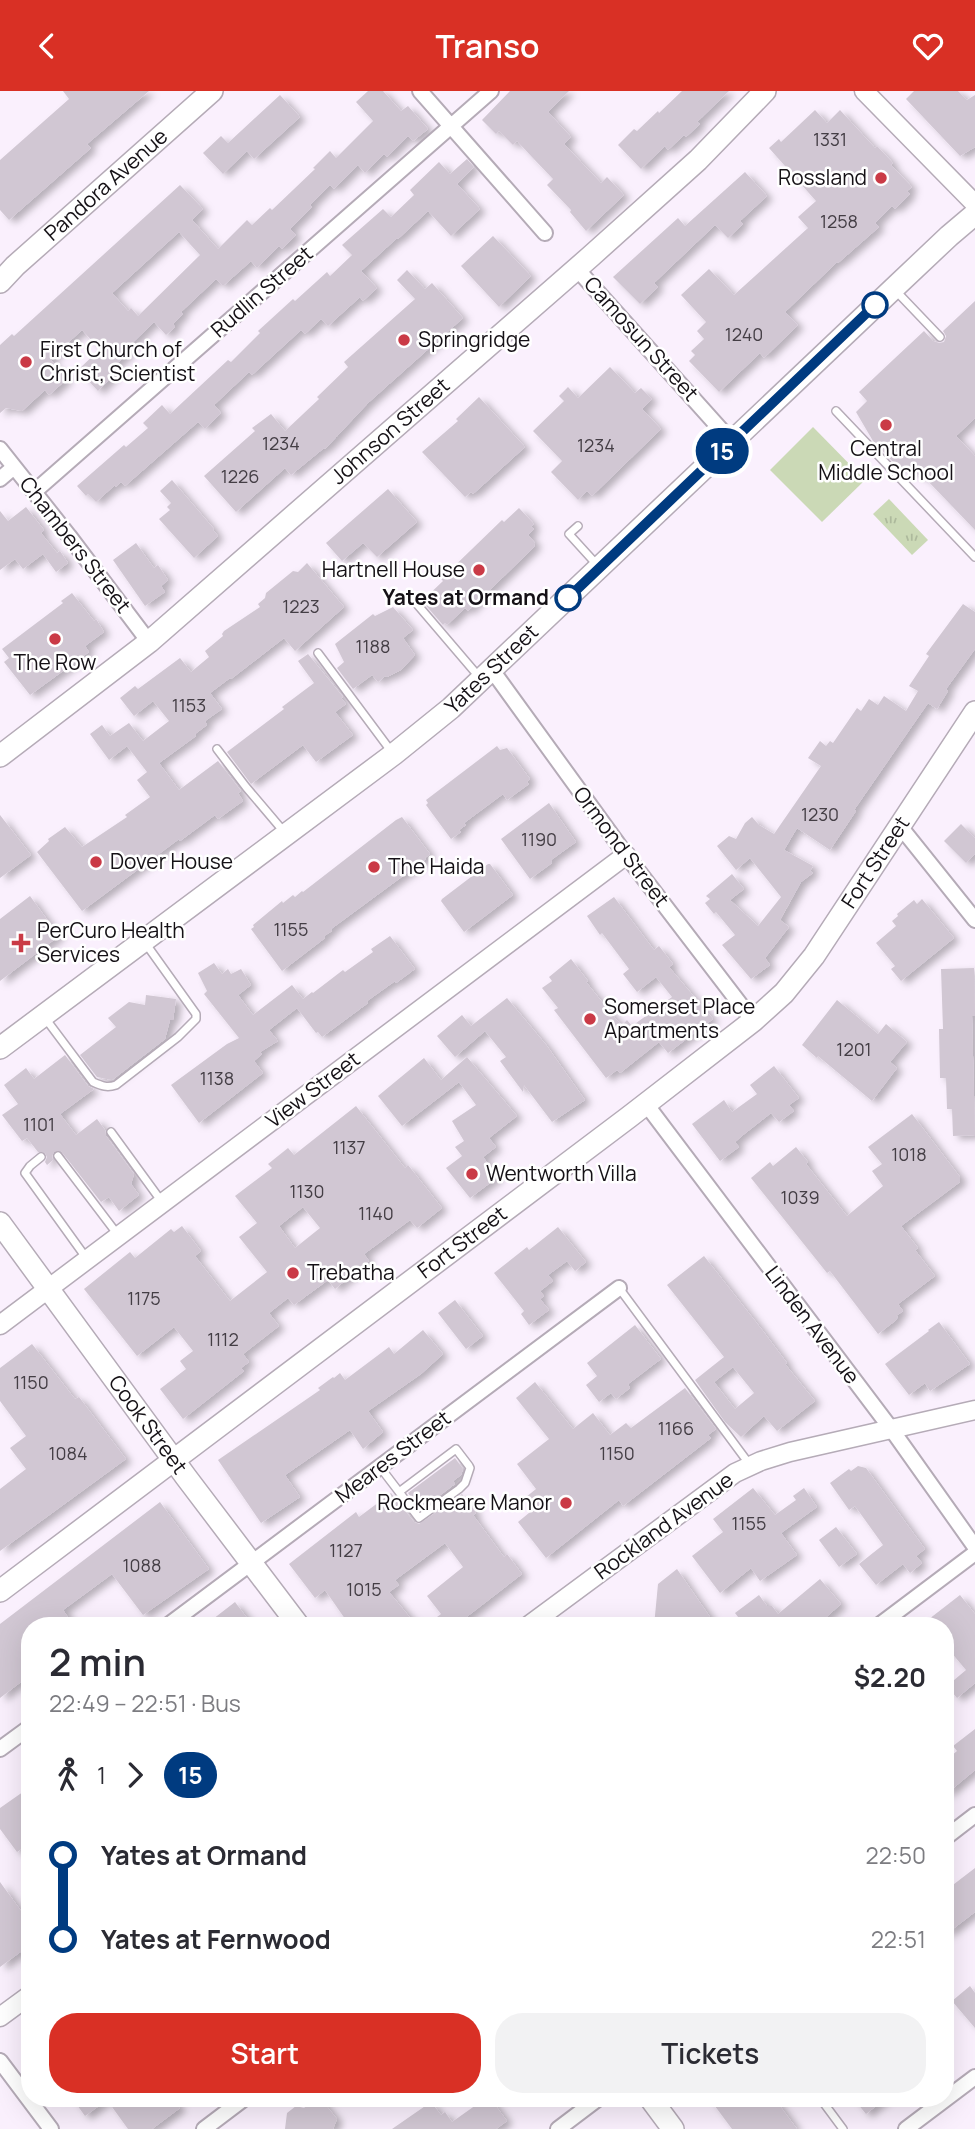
<!DOCTYPE html>
<html lang="en">
<head>
<meta charset="utf-8">
<style>
  :root { --surface:#fff; --page:#f2f2f3; --text:#2b2b33; --muted:#7c7c81; --accent:#d93025 }
  body { margin:0; font-family:Manrope,sans-serif; background:var(--page); color:var(--text); height:100vh; display:flex; flex-direction:column; font-size:26px; white-space:nowrap }
  * { box-sizing:border-box; margin:0 }
  p { font-size:23px; color:var(--muted) }
  .icon { flex:none; width:38px; height:38px; fill:none; stroke:currentColor; stroke-width:2; stroke-linecap:round; stroke-linejoin:round }
  .map { position:relative; flex:1; overflow:hidden }
  .sheet { position:absolute; left:21px; top:1526px; width:933px; height:490px; display:flex; flex-direction:column; background:var(--surface); border-radius:28px; box-shadow:0 7px 28px #0002 }
  .sheet>* { flex:none }
  .badge { padding:0 14px; border-radius:23px; font-size:24px; line-height:46px }
  .map>.badge { position:absolute; translate:-50% -50%; box-shadow:0 0 0 4px #fff }
  .legs { display:flex; align-items:center; gap:10px; height:77px; padding:0 28px; font-size:23px }
  .legs p { margin-inline-start:auto }
  .summary { display:flex; align-items:center; justify-content:space-between; height:119px; padding:0 28px }
  h1 { font-size:38px; font-weight:600; line-height:52px }
  .action { display:flex; gap:14px; margin-top:auto; padding:14px 28px }
  .action a { flex:1; height:80px; border-radius:28px; background:var(--accent); color:#fff; font-size:28px; font-weight:600; line-height:80px; text-align:center }
  .action a+a { background:var(--page); color:var(--text) }
  ul { padding:0 28px; list-style:none }
  li { display:flex; align-items:center; gap:24px; height:84px; font-size:26px }
  li i { display:grid; place-items:center; width:10px; height:100%; margin:0 9px; background:currentColor }
  li i::after { content:''; width:18px; height:18px; margin:-9px; border:5px solid; border-radius:50%; background:var(--surface) }
  li p { margin-inline-start:auto }
  li:first-child i { background:linear-gradient(#0000 50%,currentColor 0) }
  li:last-child i { background:linear-gradient(currentColor 50%,#0000 0) }
  header { display:flex; justify-content:space-between; align-items:center; height:91px; padding:0 28px; background:var(--accent); color:#fff; font-size:32px; font-weight:600 }
  .map>svg:first-child { display:block }
</style>
</head>
<body>
<header><svg class="icon" aria-label="back" viewBox="0 0 24 24"><path d="M15 5l-7 7 7 7"/></svg>Transo<svg class="icon" aria-label="heart" viewBox="0 0 24 24"><path d="M12 20l-8-8c-3-5 5-10 8-4 3-6 11-1 8 4z"/></svg></header>
<div class="map">
<svg width="975" height="2038" viewBox="0 0 975 2038">
  <defs>
    <pattern id="grass-tufts" width="24" height="20" patternUnits="userSpaceOnUse" patternTransform="scale(1.75)"><rect width="24" height="20" fill="#cbd9b6"/><path d="M3 7l-1-3M5 7V3M7 7l1-3M15 17l-1-3M17 17v-4M19 17l1-3" fill="none" stroke="#adb99c"/></pattern>
    <filter id="shadow"><feDropShadow dx="6" dy="3.5" stdDeviation="3.5" flood-color="#0004"/></filter>
  </defs>
  <rect width="100%" height="100%" fill="#faf0fd"/>
  <path fill="url(#grass-tufts)" d="M889,408l39,41 -16,15 -39,-41z"/>
  <path fill="#cbd9b6" d="M813,336l52,53 -43,42 -52,-52z"/>
  <path fill="#d1c7d3" fill-rule="evenodd" filter="url(#shadow)" d="M63,0h86l-62,53 4,4 -82,72 -9,-10v-50l69,-61z
    M368,0h15l18,20 7,-5 20,23 -15,12 -5,-5 -21,21 -3,-3 -19,19 -7,-8 -24,24 -4,-4 -20,20 2,2 -22,22 6,6 -14,14 -3,-3 -22,22 -6,-7 -28,25 -7,-7 -35,33 2,2 -10,10 2,3 -9,8 -12,-13 -27,26 3,3 -20,20 4,4 -16,16 -20,-21 22,-21 -18,-19 -32,29 17,20 -18,16 -4,-5 -23,21 -16,-3 -6,5v-68l12,-11 2,2 166,-151 23,24 -11,11 26,29 29,-29 5,5 18,-17 2,2 43,-41 -2,-1 17,-17 6,7 37,-37 -17,-19zM179,141l21,23 -62,61 -7,-8 -3,3 -16,-18z
    M510,0h59l-21,21 23,25 -7,7 37,39 6,-6 17,18 -38,36 -16,-19 1,-2 -24,-25 6,-6 -21,-22 -15,-16 -4,4 -14,-14 -3,3 -14,-14z
    M682,0h47l-32,31 3,2 -14,13 -2,-2 -16,15 -3,-4 -24,23 -23,-24 16,-16 3,2 21,-20 1,2z
    M914,0h44l9,9 8,-5v52l-15,9 -54,-57z
    M280,4l20,22 -46,42 -7,-8 -24,23 -20,-21 18,-17 7,7z
    M815,19l12,13 13,-13 35,38 2,-2 16,17 -2,2 21,22 -5,4 3,3 -15,15 -3,-3 -17,17 4,4 -41,36 -1,-1 -52,50 13,13 -34,33 -4,-5 -41,39 -30,-31 6,-6 -4,-4 13,-12 -7,-8 9,-9 -25,-27 28,-26 25,26 74,-67 -10,-11 18,-16 -47,-53 10,-9 2,3z
    M467,68l7,8 -17,17 23,25 -29,27 -23,-25 -30,28 -1,-1 -36,33 16,17 -14,13 -3,-4 -32,29 -7,-7 -16,15 -4,-4 -49,45 -3,-3 -35,33 7,8 -16,16 -7,-7 -73,64 -4,-4 -5,5 -1,-2 -19,17 -8,-8 -2,2 -9,-10 47,-41 2,2 22,-19 -5,-5 19,-18 8,9 58,-54 3,2 29,-29 -2,-2 35,-32 2,2 32,-29 3,4 22,-21 -10,-10 41,-36 8,8 23,-22 -4,-5 29,-28 11,12z
    M745,81l22,24 -27,25 3,3 -15,14 -13,-13 -61,58 4,4 -18,17 -27,-27 65,-59 7,8z
    M493,145l38,40 -32,31 -38,-41z
    M407,179l18,19 7,-6 31,35 -95,85 -43,46 -1,-1 -33,27 -6,-7 -49,44 -32,-36 51,-45 -3,-3 19,-14 14,17 34,-32 -2,-2 31,-30 -4,-5 71,-63 -18,-19z
    M975,210v117l-19,18 19,20v74l-50,-52 -30,-14 -22,-23 -17,-29 11,-11 -8,-9 35,-33 30,-28 9,10 6,2 5,-1 2,-6 -3,-5z
    M610,276l25,26 6,-5 11,11 -10,10 19,20 -69,67 -5,-5 -9,9 -27,-28 11,-11 -29,-30 31,-30 -5,-5 9,-9 10,11z
    M479,306l46,50 -52,47 -2,-2 -6,5 -43,-45 36,-31 -2,-2z
    M172,389l42,49 -1,1 5,6 -24,22 -35,-39 11,-9 -3,-3 4,-4 -11,-12z
    M388,398l29,33 -40,35 -14,-14 -21,18 -16,-18z
    M26,416l18,23 -3,3 16,20 3,-2 8,12 -12,9 -13,-18 -20,15 -8,-10 -15,11v-59l8,10z
    M519,417l15,16 -3,3 3,2 -6,6 7,8 -1,4 -66,64 -3,-3 -18,17 -2,-2 -2,2 -21,-24 21,-20 -2,-2 61,-59 2,2z
    M136,452l18,25 4,-3 10,15 -7,6 4,6 -20,14 -32,-46z
    M307,472l37,44 -49,44 -11,-13 -53,41 -1,-1 -20,15 12,16 -17,12 2,4 -12,9 1,2 -37,27 20,27 39,-29 23,30 -3,2 5,8 -25,18 -3,-4 -35,26 -1,-2 -97,72 -45,-59 12,-11 -1,-2 17,-12 17,20 45,-30 -2,-2 25,-18 -13,-17 10,-8 -20,-26 -18,14 -19,-26 12,-9 8,11 19,-13 14,18 26,-20 -16,-20 -19,15 -14,-18 15,-12 3,3 42,-31 11,14 18,-15 -4,-6 18,-15 -1,-2 2,-3 36,-24 -2,-3 7,-6 1,-5 27,-22 5,1z
    M72,502l22,28 2,-2 8,13 -19,14 4,6 -59,43 -26,-33 5,-4 -7,-9 61,-46 -2,-2z
    M963,513l12,8v37l-29,40 2,2 -11,18 -9,-6 -74,107 2,1 -26,39 -33,-22 -13,22 29,16 -3,5 3,2 -12,9 -21,38 9,7 -24,31 5,7 -19,14 -29,-34 13,-10 -19,-23 -2,2 -9,-11 5,-4 -4,-3 26,-22 12,15 -14,11 28,26 23,-29 -31,-39 -14,12 -19,-24 12,-10 7,3 9,-16 7,-6 7,8 15,9 47,-68 -13,-8 12,-17 6,5 4,-5 3,2 24,-35 4,3 8,-12 9,6 6,-9 22,15 12,-20 -9,-5 20,-30 -3,-2z
    M393,516l20,23 -10,8 12,17 -14,15 -14,7 -2,-1 -7,6 -6,-7 -19,14 -16,-21 7,-6 -9,-18 38,-30 2,2z
    M308,563l35,43 -2,1 5,6 -11,8 18,23 -37,27 -13,-17 -52,39 -24,-32 57,-43 -2,-2 32,-24 -16,-22z
    M497,655l3,4 7,-2 23,31 -3,3 2,2 -22,16 -4,-6 -39,29 2,2 -7,5 2,2 -10,7 -25,-34 2,-2 -2,-3z
    M549,712l27,39 -25,18 1,3 -22,16 -29,-40z
    M0,724l31,40 -31,23z
    M402,726l28,37 -5,4 1,1 -95,70 1,2 -8,5 1,2 -43,33 -31,-42 3,-2 -1,-2 29,-24 1,2 10,-8 2,2 7,-6 1,1 93,-72z
    M961,733l14,14v16l-9,9 -22,-22z
    M488,773h2l23,31 -49,37 -23,-31 1,-2z
    M30,805l29,40 -59,45v-62z
    M614,806l40,53 5,-4 14,18 -4,3 44,52 -45,34 -9,-11 -39,31 -3,-3 -11,8 -52,-68 4,-2 -16,-20 10,-7 -3,-4 22,-18 17,22 -2,1 29,36 7,7 5,-5 5,6 40,-29 -16,-20 -19,15 -14,-18 6,-5 -27,-36 -2,2 -13,-19z
    M922,808l32,39 -53,43 -10,-12 4,-3 -19,-23 20,-17 -4,-5 6,-5 -1,-2 17,-14 3,4z
    M390,845l25,33 -19,14 -1,-2 -28,20 1,2 -46,34 -4,-5 -2,1 -19,-25 -28,22 9,11 -18,11 2,2 -8,7 9,12 -64,50 -28,-38 56,-41 12,-6 -35,-44 3,-3 -9,-18 16,-10 8,11 6,-5 3,5 10,-5 10,16 -13,10 15,20 39,-30 11,14 9,-7 1,1 30,-23 2,2 28,-20 -2,-3z
    M974,877l1,48h-3l3,119 -22,1 -1,-27h-5l-1,-31h-6l-1,-49h4l-2,-60z
    M146,904l30,4 -3,21h-3l-5,19 -53,41 -15,-3 -17,-22 36,-28 -8,-9 21,-16 16,3z
    M507,907l40,48 38,54 -33,22 -28,-37 -1,7 -23,-31 6,-4 -21,-26 -30,26 -18,-21 25,-21 9,11z
    M837,909l41,34 8,-10 21,18 -17,20 7,6 -25,33 -54,-45 -1,2 -15,-13z
    M65,964l23,31 6,3 -34,25 16,21 21,-16 8,11 1,6 28,38 -3,10 8,11 -20,16 -10,-14 -8,5 -40,-51 -7,1 -2,4 1,4 -6,5 -2,-3 2,-5 -2,-4 -7,-1 -11,-14 -5,3 -20,-26 16,-11 -14,-19 22,-17 8,11z
    M467,966l50,59 -28,22 7,9 -13,10 15,20 -28,21 -24,-30 16,-12 -7,-9 9,-6 -12,-20 24,-16 -17,-23 -57,44 -24,-30 46,-38 17,22z
    M774,975l25,32 -10,7 5,6 -15,11 -8,-9 -28,22 -8,7 4,5 -19,14 -28,-37 32,-24 8,12 25,-18 -7,-9z
    M356,1015l49,62 3,-3 34,43 -25,20 -7,-8 -46,34 5,7 -34,28 -7,-9 -34,25 -6,-7 -19,15 10,13 -36,28 6,8 -8,6 3,3 -61,48 -23,-30 26,-20 -6,-8 13,-10 -19,-24 -37,29 -53,-67 46,-37 5,6 36,-29 3,3 8,-6 19,25 -6,5 35,45 37,-29 -28,-35 18,-14 -22,-27 37,-28 -4,-4 20,-16 6,7zM303,1116l17,21 -25,20 -16,-22z
    M912,1023l48,63v5l-59,44 17,22 -3,2 20,26 -37,28 5,7 -7,5 2,1 -3,4 -17,13 -48,-63 -3,2 -76,-95 19,-16 3,4 23,-19 12,15 -2,2 41,52 36,-30 -11,-15 10,-7 -14,-17z
    M558,1136l28,35 -11,9 -8,-10 -19,14 5,6 -13,10 4,5 -4,3 9,11 -20,15 -8,-11 3,-3 -30,-38 33,-26 2,3z
    M704,1165l59,75 24,32 -2,1 30,37 -38,30 -13,-15 -23,21 -16,-15 -30,-42 29,-23 -57,-72zM733,1276l21,26 -19,16 -21,-27z
    M455,1209l28,36 -17,13 -28,-36z
    M939,1231l31,42 -40,27 -5,-8 -16,12 -24,-31 44,-33 -1,-1z
    M635,1234l26,34 -33,25 2,4 -14,11 -5,-6 -12,9 -13,-17 11,-9 -10,-13z
    M423,1239l20,24 -22,20 -53,37 15,21 -20,17 -13,-19 -65,45 15,22 -39,26 -43,-63 102,-70 -2,-2 15,-11 1,1 6,-5 5,7 44,-33 5,7z
    M32,1253l43,55 4,-2 47,62 -126,92v-62l26,-20 -16,-21 16,-12 -26,-35v-33z
    M535,1291l38,47 20,-16 17,22 16,-12 5,5 54,-40 31,41 -8,6 3,3 -88,68 -4,-6 -73,58 -28,-36 17,-14 -9,-11 10,-8 -19,-25 32,-25 -33,-41z
    M455,1367l8,11 -2,6 -8,6 2,3 -35,26 -12,-17z
    M858,1375l8,2 59,81 -9,7 6,7 -12,10 -7,-9 -27,21 -17,-21 24,-19 -28,-39 -6,4 -19,-27 19,-14 2,2z
    M753,1397l22,27 21,-15 -3,-4 11,-8 13,19 -36,26 16,22 -37,26 -9,-13 -31,25 -28,-37 31,-24 -10,-13z
    M391,1402l23,29 5,2 43,-30 14,19 -3,2 31,42 3,-3 15,20 -62,48 -4,-4 -12,8 -7,-9 4,-3 -14,-18 36,-29 -18,-24 -50,37 4,5 -10,7 28,34h-67l-25,-36 -10,8 -26,-34 67,-52 3,5z
    M160,1411l49,67 -66,46 -31,-41 -49,36 11,16h-44v49l-30,23v-74z
    M836,1436l21,27 -18,13 -20,-27z
    M677,1478l33,48 -1,9h-55l4,-42z
    M820,1488l21,25 -17,15 -1,-2 -11,9h-67l-10,-13 24,-18 8,11h5l6,8z
    M960,1504l15,19v69l-18,15 -10,-12 19,-16 -21,-25v-19h-25z
    M235,1511l18,24h-49z
    M975,1638v41l-30,25v-34l12,-10 -4,-5z
    M30,1696v56l-13,9 -17,-23v-21z
    M975,1777v44l-30,23v-44z
    M0,1791l24,33 6,-4v34l-30,22z
    M970,1895l5,7v35l-23,-27z
    M72,2007h101l7,10 -28,21h-24l-21,-29 -22,16z
    M317,2007h3l17,21 -4,10h-48l2,-16 9,-7 8,2z
    M471,2007h19l17,23 -11,8h-104l39,-27 10,13 4,-3 7,10 24,-17z
    M709,2007h65l23,31h-65z
    M853,2007h33l-20,16z"/>
  <g fill="none" stroke-linecap="round" stroke-linejoin="round">
    <defs>
      <path id="service" d="M896,200l44,46
        M836,320l139,146
        M578,435l-9,8 30,33
        M410,505l70,82
        M318,562l73,98
        M217,658l29,38 39,46
        M45,927l48,64c9,4 14,6 23,3l62,-48 18,-18v-5l-50,-70
        M111,1041l51,70
        M58,1065l60,79
        M41,1066l-11,9 -5,7 62,86
        M619,1197l131,177
        M380,1376l39,51 40,-29 6,-6 5,-15 -1,-2 -13,-17 -57,43
        M820,2007l23,31"/>
      <path id="minor" d="M420,0l125,142
        M577,178l155,173
        M0,358l69,87 80,106
        M0,388l14,-12
        M34,401l457,-401
        M492,579l134,185 127,166
        M899,734l76,95
        M646,1013l246,326 83,117
        M167,1535l452,-338
        M878,1535l97,-73
        M0,1658l30,-22
        M945,1747l30,-23
        M0,1970l51,68
        M204,2038l41,-31
        M558,2038l41,-31
        M906,2038l69,-52"/>
      <path id="tertiary" d="M864,0l111,113
        M0,1234l626,-470
        M528,1535l207,-153 26,-12 29,-9 185,-42
        M0,1926l30,-22"/>
      <g id="secondary">
        <path id="s1" d="M0,191l15,-16 197,-175"/>
        <path id="s2" d="M0,665l149,-114 441,-385 108,-97 67,-69"/>
        <path id="s3" d="M0,957l394,-294 57,-46 443,-420 55,-52 26,-22"/>
        <path id="s4" d="M0,1132l186,254 113,149"/>
        <path id="s5" d="M0,1500l629,-474 124,-96 31,-28 30,-37 161,-244"/>
        <path d="M650,2007l23,31"/>
      </g>
    </defs>
    <use href="#service" stroke="#b5abb7" stroke-width="10"/>
    <use href="#minor" stroke="#b5abb7" stroke-width="18"/>
    <use href="#tertiary" stroke="#b5abb7" stroke-width="21"/>
    <use href="#secondary" stroke="#b5abb7" stroke-width="24"/>
    <use href="#service" stroke="#fff" stroke-width="7"/>
    <use href="#minor" stroke="#fff" stroke-width="14"/>
    <use href="#tertiary" stroke="#fff" stroke-width="18"/>
    <use href="#secondary" stroke="#fff" stroke-width="21"/>
  </g>
  <g fill="none" stroke-linecap="round" stroke-linejoin="round">
    <defs>
      <path id="line-1" d="M568,507l307,-293"/>
    </defs>
    <use href="#line-1" stroke="#fff" stroke-width="16"/>
    <use href="#line-1" stroke="#003b80" stroke-width="10"/>
  </g>
  <g fill="#ca3a46" stroke="#fff" stroke-width="2.5">
    <circle cx="881" cy="87" r="7"/>
    <circle cx="404" cy="249" r="7"/>
    <circle cx="26" cy="271" r="7"/>
    <circle cx="886" cy="334" r="7"/>
    <circle cx="479" cy="479" r="7"/>
    <circle cx="55" cy="548" r="7"/>
    <circle cx="96" cy="771" r="7"/>
    <circle cx="374" cy="776" r="7"/>
    <path d="M17.5 841.5h7v7h7v7h-7v7h-7v-7h-7v-7h7z"/>
    <circle cx="590" cy="928" r="7"/>
    <circle cx="472" cy="1083" r="7"/>
    <circle cx="293" cy="1182" r="7"/>
    <circle cx="566" cy="1412" r="7"/>
  </g>
  <g fill="#fff" stroke="#003b80" stroke-width="3.5">
    <circle cx="875" cy="214" r="12"/>
    <circle cx="568" cy="507" r="12"/>
  </g>
  <g text-anchor="middle" stroke-width="5" stroke-linejoin="round" paint-order="stroke">
    <g font-size="18" fill="#443e45">
      <text x="830" y="55">1331</text>
      <text x="839" y="137">1258</text>
      <text x="744" y="250">1240</text>
      <text x="281" y="359">1234</text>
      <text x="596" y="361">1234</text>
      <text x="240" y="392">1226</text>
      <text x="301" y="522">1223</text>
      <text x="373" y="562">1188</text>
      <text x="189" y="621">1153</text>
      <text x="820" y="730">1230</text>
      <text x="539" y="755">1190</text>
      <text x="291" y="845">1155</text>
      <text x="854" y="965">1201</text>
      <text x="217" y="994">1138</text>
      <text x="39" y="1040">1101</text>
      <text x="349" y="1063">1137</text>
      <text x="909" y="1070">1018</text>
      <text x="307" y="1107">1130</text>
      <text x="800" y="1113">1039</text>
      <text x="376" y="1129">1140</text>
      <text x="144" y="1214">1175</text>
      <text x="223" y="1255">1112</text>
      <text x="31" y="1298">1150</text>
      <text x="676" y="1344">1166</text>
      <text x="68" y="1369">1084</text>
      <text x="617" y="1369">1150</text>
      <text x="749" y="1439">1155</text>
      <text x="346" y="1466">1127</text>
      <text x="142" y="1481">1088</text>
      <text x="364" y="1505">1015</text>
    </g>
    <g font-size="21" fill="#151116" stroke="#fff" text-anchor="start">
      <text x="867" y="94" text-anchor="end">Rossland</text>
      <text x="418" y="256">Springridge</text>
      <text x="40" y="266">First Church of<tspan x="40" dy="24">Christ, Scientist</tspan></text>
      <text x="886" y="365" text-anchor="middle">Central<tspan x="886" dy="24">Middle School</tspan></text>
      <text x="465" y="486" text-anchor="end">Hartnell House</text>
      <text x="55" y="579" text-anchor="middle">The Row</text>
      <text x="110" y="778">Dover House</text>
      <text x="388" y="783">The Haida</text>
      <text x="37" y="847">PerCuro Health<tspan x="37" dy="24">Services</tspan></text>
      <text x="604" y="923">Somerset Place<tspan x="604" dy="24">Apartments</tspan></text>
      <text x="486" y="1090">Wentworth Villa</text>
      <text x="307" y="1189">Trebatha</text>
      <text x="552" y="1419" text-anchor="end">Rockmeare Manor</text>
    </g>
    <g font-size="21" fill="#151116" stroke="#fff">
      <text dy="7" stroke="none"><textPath href="#s1" startOffset="144">Pandora Avenue</textPath></text>
      <text transform="translate(262 201) rotate(-41)" y="7">Rudlin Street</text>
      <text transform="translate(641 248) rotate(48)" y="7">Camosun Street</text>
      <text dy="7" stroke="none"><textPath href="#s2" startOffset="508">Johnson Street</textPath></text>
      <text transform="translate(75 454) rotate(52)" y="7">Chambers Street</text>
      <text dy="7" stroke="none"><textPath href="#s3" startOffset="621">Yates Street</textPath></text>
      <text transform="translate(621 756) rotate(53)" y="7">Ormond Street</text>
      <text dy="7" stroke="none"><textPath href="#s5" startOffset="1146">Fort Street</textPath></text>
      <text transform="translate(313 999) rotate(-37)" y="7">View Street</text>
      <text dy="7" stroke="none"><textPath href="#s5" startOffset="579">Fort Street</textPath></text>
      <text transform="translate(812 1234) rotate(53)" y="7">Linden Avenue</text>
      <text dy="7" stroke="none"><textPath href="#s4" startOffset="250">Cook Street</textPath></text>
      <text transform="translate(393 1366) rotate(-37)" y="7">Meares Street</text>
      <text transform="translate(664 1435) rotate(-36)" y="7">Rockland Avenue</text>
    </g>
    <g font-size="21" font-weight="bold" fill="#151116" stroke="#fff" text-anchor="end">
      <text x="549" y="514">Yates at Ormand</text>
    </g>
  </g>
</svg>
<b class="badge" style="left:722px;top:360px;background:#003b80;color:#fff">15</b>
<section class="sheet">
<div class="summary"><div><h1>2 min</h1><p>22:49 – 22:51 · Bus</p></div><b>$2.20</b></div>
<div class="legs"><svg class="icon" aria-label="walk" viewBox="0 0 24 24"><circle cx="13" cy="4" r="2"/><path d="M13 8l-2 6 4 7M11 14l-3 7M7 12l3-4h3l4 4"/></svg>1<svg class="icon" aria-label="forward" viewBox="0 0 24 24"><path d="M9 5l7 7-7 7"/></svg><b class="badge" style="background:#003b80;color:#fff">15</b></div>
<ul>
<li><i style="color:#003b80"></i><b>Yates at Ormand</b><p>22:50</p></li>
<li><i style="color:#003b80"></i><b>Yates at Fernwood</b><p>22:51</p></li>
</ul>
<div class="action"><a>Start</a><a>Tickets</a></div>
</section>
</div>
</body>
</html>
